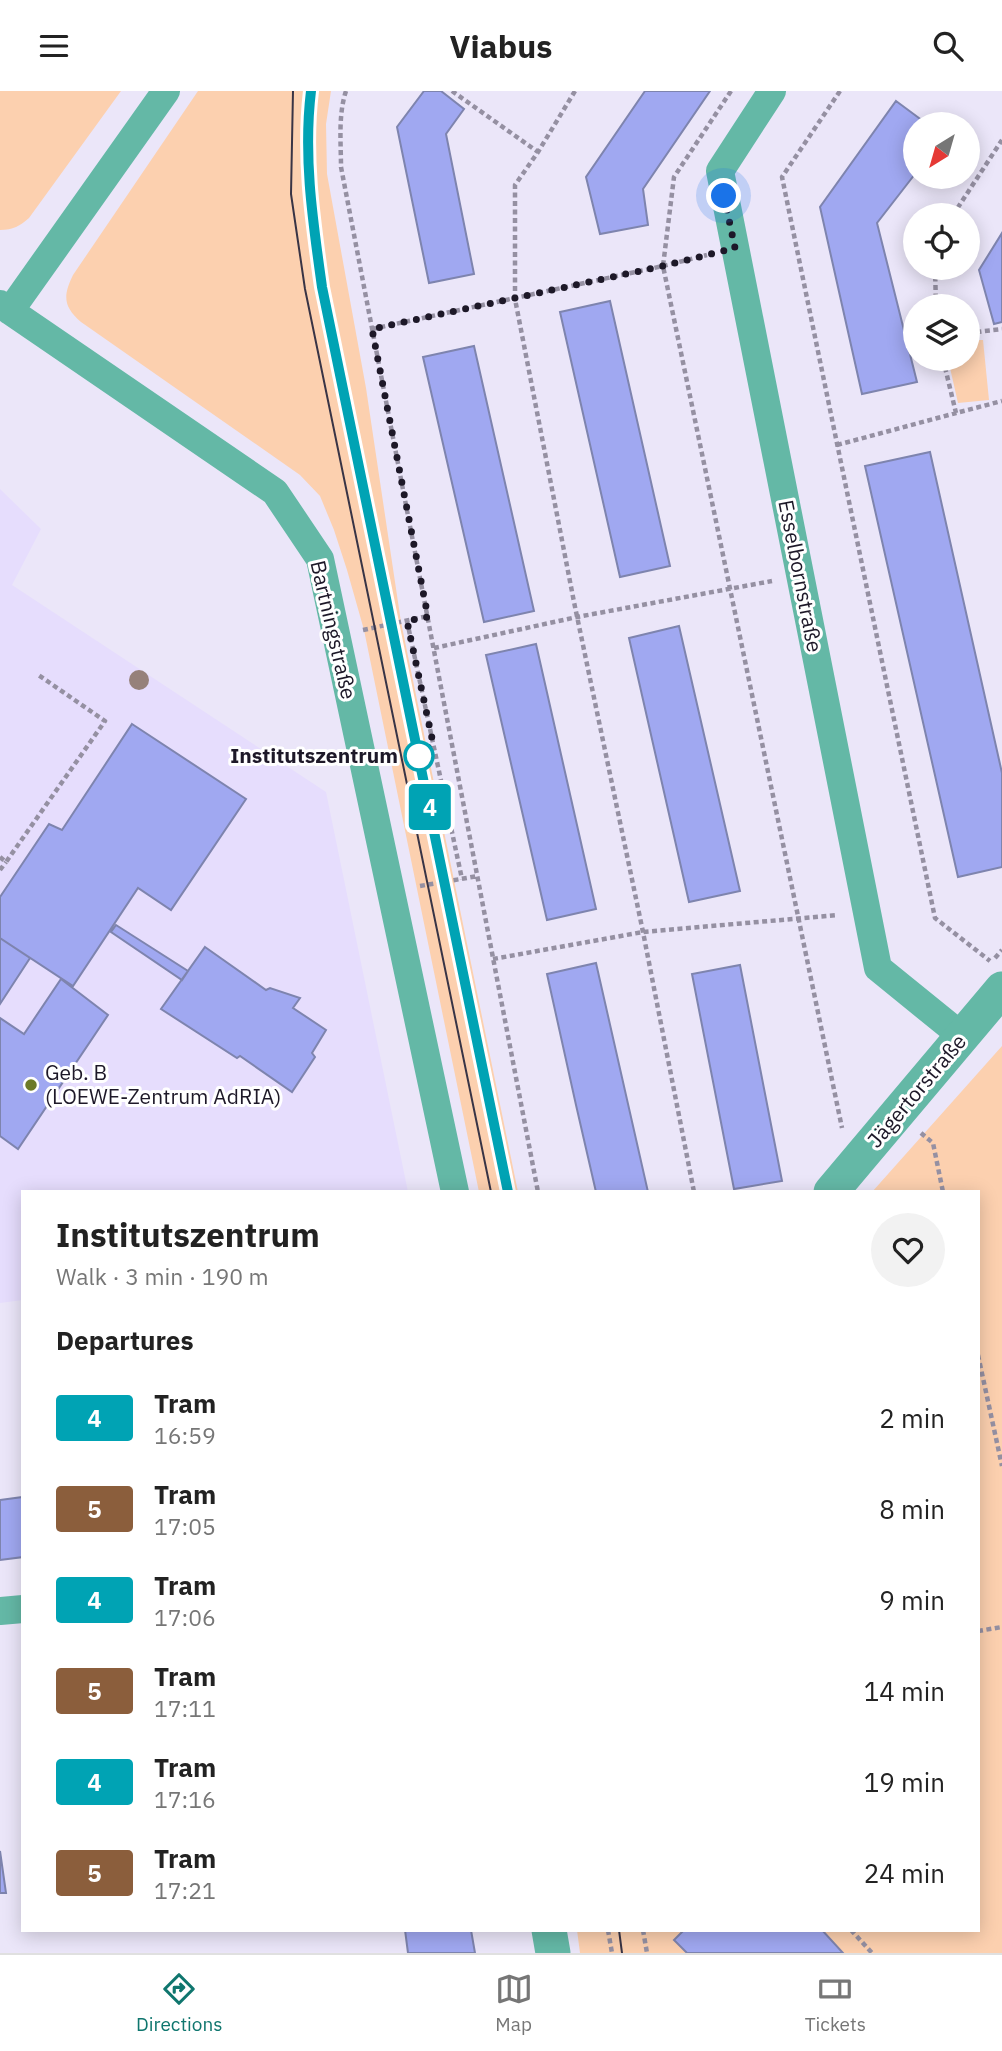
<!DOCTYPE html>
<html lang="en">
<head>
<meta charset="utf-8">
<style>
  :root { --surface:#fff; --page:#f2f2f2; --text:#222; --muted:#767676; --line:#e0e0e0; --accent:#0f766e }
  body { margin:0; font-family:"IBM Plex Sans",sans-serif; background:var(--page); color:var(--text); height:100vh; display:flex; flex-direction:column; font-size:26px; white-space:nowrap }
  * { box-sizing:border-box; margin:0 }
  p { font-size:23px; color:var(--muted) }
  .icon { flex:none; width:38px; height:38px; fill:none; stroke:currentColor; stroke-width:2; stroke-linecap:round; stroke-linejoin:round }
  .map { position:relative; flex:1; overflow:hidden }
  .panel { position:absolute; left:21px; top:1099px; width:959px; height:742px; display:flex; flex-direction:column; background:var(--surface); border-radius:0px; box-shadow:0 4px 18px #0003 }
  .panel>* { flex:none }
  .badge { padding:0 14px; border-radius:5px; font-size:24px; line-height:46px }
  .needle { width:46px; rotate:217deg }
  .fabs { position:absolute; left:903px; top:21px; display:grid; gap:14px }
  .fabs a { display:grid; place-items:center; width:77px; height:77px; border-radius:50%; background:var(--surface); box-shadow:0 4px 18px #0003; font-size:35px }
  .you { position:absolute; width:35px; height:35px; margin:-18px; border:5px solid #fff; border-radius:50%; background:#1a73e8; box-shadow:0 0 0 10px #1a73e833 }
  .map>.badge { position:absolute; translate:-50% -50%; box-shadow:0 0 0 4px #fff }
  h2 { padding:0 35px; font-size:26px; line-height:63px }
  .round { display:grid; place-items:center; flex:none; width:74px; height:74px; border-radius:37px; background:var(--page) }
  .head { display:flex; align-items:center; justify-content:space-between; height:119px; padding:0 35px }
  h1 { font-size:33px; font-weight:700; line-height:52px }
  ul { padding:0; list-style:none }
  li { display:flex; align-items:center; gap:21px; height:91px; padding:0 35px }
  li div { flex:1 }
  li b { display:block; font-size:26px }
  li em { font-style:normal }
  li .badge { min-width:77px; font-weight:700; text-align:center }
  header { display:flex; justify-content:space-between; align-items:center; height:91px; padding:0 35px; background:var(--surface); font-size:32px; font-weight:700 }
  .menu { display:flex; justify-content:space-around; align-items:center; height:98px; border-top:2px solid var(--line); background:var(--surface); font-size:19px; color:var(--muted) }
  .menu a { display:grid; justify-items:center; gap:4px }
  .menu .on { color:var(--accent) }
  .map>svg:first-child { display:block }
</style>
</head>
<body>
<header><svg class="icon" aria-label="menu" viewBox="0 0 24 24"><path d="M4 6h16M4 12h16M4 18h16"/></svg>Viabus<svg class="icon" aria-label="search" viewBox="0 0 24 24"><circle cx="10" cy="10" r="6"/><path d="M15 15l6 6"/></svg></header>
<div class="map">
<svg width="1002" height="1862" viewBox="0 0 1002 1862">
  <rect width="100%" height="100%" fill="#ebe6f9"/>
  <path fill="#e6ddfd" d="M0,398l41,40 -29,56 314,207 82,400h-385v108l-23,3z"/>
  <path fill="#fcd0af" d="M0,0h121l-92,127c-9,8 -16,12 -29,12z
    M198,0h133l-5,33 1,50 39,214 35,234 117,570h-39l-115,-562 -17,-60 -13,-40 -14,-34 -20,-21 -219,-153c-18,-16 -18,-26 -8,-47z
    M968,249h15l6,60 -31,3 -10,-44h20z
    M1002,955v907h-422l-3,-23h401v-738h-106z"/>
  <path fill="#a0a8f1" stroke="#7e84ae" stroke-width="2" d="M424,0h17l23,18 -18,25 28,140 -45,9 -32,-156z
    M645,0h65l-67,98 5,36 -48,9 -14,-57z
    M896,10l31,23h-12v50l-38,49 40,159 -55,12 -42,-187z
    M1002,142v89l-8,2 -15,-54z
    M610,210l60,265 -50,11 -60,-265z
    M474,255l60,265 -50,11 -61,-265z
    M930,361l72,321v94l-44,10 -93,-411z
    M679,535l61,265 -51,11 -60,-264z
    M536,553l60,265 -49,11 -61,-265z
    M132,633l114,75 -75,111 -33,-22 -65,98 -73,-48v-41l49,-73 13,6z
    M116,834l72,46 -6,9 -71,-48z
    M0,847l30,20 -30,46z
    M205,856l61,43 4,-2 30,10 -7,10 33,22 -14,23 3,4 -23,35 -52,-36 -3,2 -76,-49z
    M596,872l52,229h-52l-20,-87 -29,-131z
    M740,874l42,216 -48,8 -42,-215z
    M61,888l47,36 -90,134 -18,-13v-118l24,16z
    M23,1406v60l-23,3v-60z
    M0,1760l6,42h-6z
    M405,1839h66l4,23h-67z
    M684,1839h138l21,23h-156l-13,-13z"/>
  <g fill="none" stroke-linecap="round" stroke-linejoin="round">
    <path stroke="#9590a2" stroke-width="4.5" stroke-dasharray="5 3.5" stroke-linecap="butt" d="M346,0c-8,24 -5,52 -5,76l197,1025
      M452,0l86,61
      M575,0l-37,61 -23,33v114l59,303 69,330 51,260
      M731,0l-57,86 -11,89 179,862
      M840,0l-58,86 153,741 55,43
      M953,124l49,-75
      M935,177l1,38
      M372,238l291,-63 44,-11
      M968,242l34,-4
      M943,268l13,54 46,-12
      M837,354l119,-32
      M407,530l55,258
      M363,539l65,-14
      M434,557l143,-31 195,-36
      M0,766l6,5 99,-141 -68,-47
      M0,779l6,-8
      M420,795l58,-10
      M995,867l7,-8
      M493,868l150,-27 195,-17
      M921,1042l12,10 10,49
      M978,1264l24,111
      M978,1540l24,-4
      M608,1839l4,23
      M643,1839l4,23
      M851,1839l21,23"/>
    <path stroke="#64b8a6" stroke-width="28" d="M772,0l-52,80 158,797 85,69
      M0,213l275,188 45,67 135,633
      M10,220l156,-220
      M0,1520l23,-2"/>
    <path stroke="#64b8a6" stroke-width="35" d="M831,1101l171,-203
      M549,1839l4,23"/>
    <path stroke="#393445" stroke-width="2" d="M293,0l-2,103 14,95 186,903
      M311,0c-8,66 2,131 11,196l186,905
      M619,1839l3,23"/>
  </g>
  <circle fill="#96817a" cx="139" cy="589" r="10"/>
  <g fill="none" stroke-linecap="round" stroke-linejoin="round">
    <defs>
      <path id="line" d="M311,0c-8,66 2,131 11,196l186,905"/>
    </defs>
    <use href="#line" stroke="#fff" stroke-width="16"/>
    <use href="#line" stroke="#00a3b4" stroke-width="10"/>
    <path stroke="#1d1828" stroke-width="7" stroke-dasharray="0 12.6" d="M419,665l14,-13 -26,-122 21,-4 -56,-288 291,-63 72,-18 -11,-52"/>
  </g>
  <circle fill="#fff" stroke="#00a3b4" stroke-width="3.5" cx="419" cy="665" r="14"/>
  <circle fill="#6c7a28" stroke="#fff" stroke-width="2.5" cx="31" cy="994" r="7"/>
  <g text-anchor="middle" stroke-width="6" stroke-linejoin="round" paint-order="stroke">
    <g font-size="21" fill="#1d1828" stroke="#fff">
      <text transform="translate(800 485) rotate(79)" y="7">Esselbornstraße</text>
      <text transform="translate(333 539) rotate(77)" y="7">Bartningstraße</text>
      <text transform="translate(917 1000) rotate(-50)" y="7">Jägertorstraße</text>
    </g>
    <g font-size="21" font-weight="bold" fill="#1d1828" stroke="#fff" text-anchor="end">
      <text x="398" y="672">Institutszentrum</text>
    </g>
    <g font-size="21" fill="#1d1828" stroke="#fff" text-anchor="start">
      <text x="45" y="989">Geb. B<tspan x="45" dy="24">(LOEWE-Zentrum AdRIA)</tspan></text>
    </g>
  </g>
</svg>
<div class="fabs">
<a><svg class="needle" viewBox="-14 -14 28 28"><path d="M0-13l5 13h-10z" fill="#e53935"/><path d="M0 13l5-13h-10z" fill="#767676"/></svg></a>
<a><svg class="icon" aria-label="locate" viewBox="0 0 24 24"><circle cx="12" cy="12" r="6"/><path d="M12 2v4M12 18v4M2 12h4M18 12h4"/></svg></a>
<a><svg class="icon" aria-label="layers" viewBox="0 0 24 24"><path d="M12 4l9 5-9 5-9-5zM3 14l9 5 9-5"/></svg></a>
</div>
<div class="you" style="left:724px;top:105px"></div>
<b class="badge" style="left:430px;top:716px;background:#00a3b4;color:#fff">4</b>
<section class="panel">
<div class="head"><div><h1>Institutszentrum</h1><p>Walk · 3 min · 190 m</p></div><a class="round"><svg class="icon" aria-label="heart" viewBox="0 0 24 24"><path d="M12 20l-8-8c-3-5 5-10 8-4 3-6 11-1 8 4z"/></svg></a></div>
<h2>Departures</h2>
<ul>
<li><span class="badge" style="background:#00a3b4;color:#fff">4</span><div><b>Tram</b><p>16:59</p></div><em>2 min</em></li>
<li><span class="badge" style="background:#8b5e3c;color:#fff">5</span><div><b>Tram</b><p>17:05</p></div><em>8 min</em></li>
<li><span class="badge" style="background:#00a3b4;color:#fff">4</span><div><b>Tram</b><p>17:06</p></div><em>9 min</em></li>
<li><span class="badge" style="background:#8b5e3c;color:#fff">5</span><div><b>Tram</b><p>17:11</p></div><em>14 min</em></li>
<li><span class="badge" style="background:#00a3b4;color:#fff">4</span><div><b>Tram</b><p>17:16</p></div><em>19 min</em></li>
<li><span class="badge" style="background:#8b5e3c;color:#fff">5</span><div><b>Tram</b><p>17:21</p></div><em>24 min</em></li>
</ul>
</section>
</div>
<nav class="menu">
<a class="on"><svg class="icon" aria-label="directions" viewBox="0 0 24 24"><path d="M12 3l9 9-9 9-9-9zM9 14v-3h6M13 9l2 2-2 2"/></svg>Directions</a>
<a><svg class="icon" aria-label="map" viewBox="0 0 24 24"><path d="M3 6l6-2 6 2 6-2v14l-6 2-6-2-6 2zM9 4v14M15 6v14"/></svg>Map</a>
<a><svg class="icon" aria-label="tickets" viewBox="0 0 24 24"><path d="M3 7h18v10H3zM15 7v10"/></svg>Tickets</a>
</nav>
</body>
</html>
